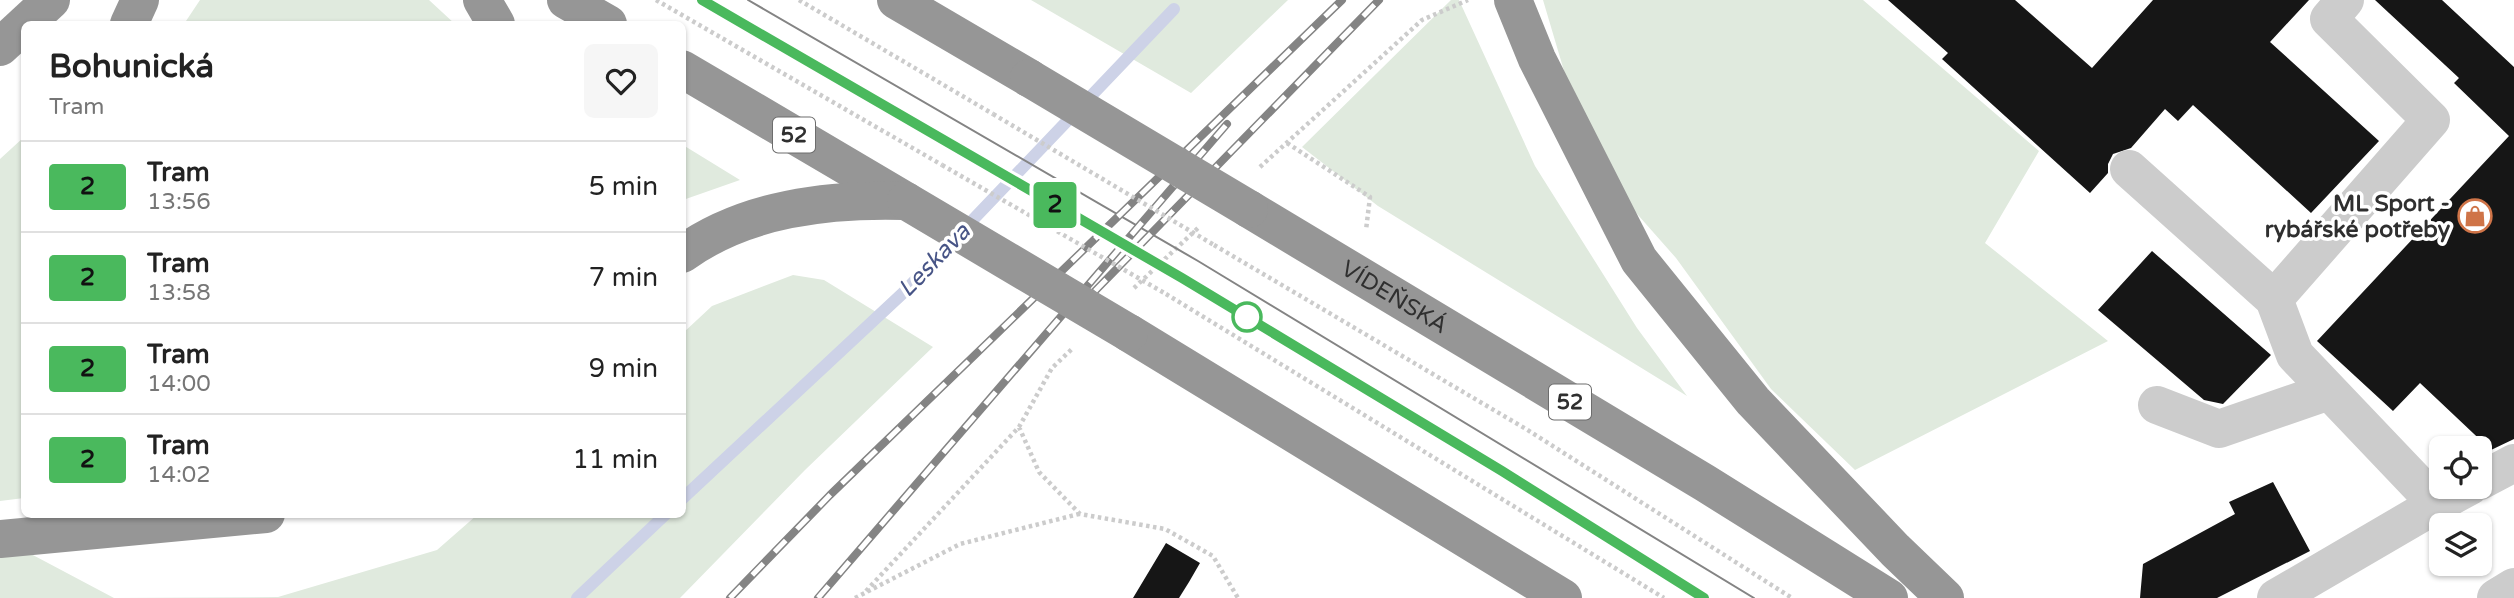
<!DOCTYPE html>
<html lang="en">
<head>
<meta charset="utf-8">
<style>
  :root { --surface:#fff; --page:#f6f6f6; --text:#222; --muted:#767676; --line:#e0e0e0 }
  body { margin:0; font-family:"Varela Round",sans-serif; background:var(--page); color:var(--text); height:100vh; display:flex; flex-direction:column; font-size:26px; white-space:nowrap }
  * { box-sizing:border-box; margin:0 }
  p { font-size:23px; color:var(--muted) }
  .icon { flex:none; width:38px; height:38px; fill:none; stroke:currentColor; stroke-width:2; stroke-linecap:round; stroke-linejoin:round }
  .map { position:relative; flex:1; overflow:hidden }
  .sheet { position:absolute; left:21px; top:21px; width:665px; height:497px; display:flex; flex-direction:column; background:var(--surface); border-radius:10px; box-shadow:0 2px 5px #0004 }
  .sheet>* { flex:none }
  .badge { padding:0 14px; border-radius:5px; font-size:24px; line-height:46px }
  .tools { position:absolute; left:2429px; top:436px; display:grid; gap:14px }
  .tools a { display:grid; place-items:center; width:63px; height:63px; border-radius:10px; background:var(--surface); box-shadow:0 2px 5px #0004; font-size:35px }
  .map>.badge { position:absolute; translate:-50% -50%; box-shadow:0 0 0 4px #fff }
  .round { display:grid; place-items:center; flex:none; width:74px; height:74px; border-radius:10px; background:var(--page) }
  .head { display:flex; align-items:center; justify-content:space-between; height:119px; padding:0 28px }
  h1 { font-size:33px; font-weight:700; line-height:52px }
  ul { padding:0; list-style:none }
  li { display:flex; align-items:center; gap:21px; height:91px; padding:0 28px; border-top:2px solid var(--line) }
  li div { flex:1 }
  li b { display:block; font-size:26px }
  li em { font-style:normal }
  li .badge { min-width:77px; font-weight:700; text-align:center }
  .map>svg:first-child { display:block }
</style>
</head>
<body>
<div class="map">
<svg width="2514" height="598" viewBox="0 0 2514 598">
  <rect width="100%" height="100%" fill="#fff"/>
  <path fill="#e0eade" d="M200,0h229l26,24h-271z
    M1031,0h257l-97,93z
    M1451,0h8l76,166 102,162 50,68 -309,-190 -76,-59z
    M1543,0h320l176,151 -54,92 123,98 -253,129 -84,-81 -95,-131 -76,-86 -22,-54z
    M24,137v361l-24,3v-342z
    M682,145h1l57,35 -57,20z
    M793,275l31,5 109,67 -128,123 -125,128h-566l164,-1 159,-47 40,-35 205,-1 1,-181 29,-27z
    M31,554l83,44h-114v-41z"/>
  <g fill="none" stroke-linecap="round" stroke-linejoin="round">
    <path stroke="#cdd2e7" stroke-width="12" d="M682,499l221,-206 271,-284
      M577,598l89,-84"/>
  </g>
  <path fill="#161616" d="M1888,0h127l77,68 61,-68h156l-39,42 109,99 -68,72 -118,-108 -15,16 -13,-12 -34,39 -18,6 -5,10v9l-18,20 -148,-134 6,-6z
    M2375,0h67l72,67v372l-23,11 -71,-67 -27,28 -76,-70 192,-205 -55,-53 5,-5z
    M2152,251l119,104 -48,49 -19,-4 -106,-90z
    M2273,482l37,69 -93,47h-77l3,-34 92,-50 -6,-12z
    M1166,543l34,20 -11,19 -10,16h-46z"/>
  <g fill="none" stroke-linecap="round" stroke-linejoin="round">
    <path stroke="#ccc" stroke-width="4.5" stroke-dasharray="3.5 3.5" stroke-linecap="butt" d="M656,0l286,165
      M799,0l194,114
      M1287,143l83,54 -4,33
      M1260,167l162,-147 46,-20
      M1214,245l312,184 266,169
      M1134,288l65,-61
      M1166,294l498,304
      M1019,427l20,45 41,42 85,15 48,27 25,42
      M866,591l153,-164 33,-59 21,-20
      M855,598l105,-54 119,-30"/>
    <path stroke="#ccc" stroke-width="38" d="M2345,0l-16,19 102,101 -157,179 21,56 142,149 33,-18
      M2129,169l145,130
      M2157,405l62,24 110,-38
      M2480,481l34,-18
      M2276,598l161,-94
      M2496,598l18,-11"/>
    <g stroke="#969696" stroke-width="38">
      <path d="M482,0l14,24"/>
      <path d="M566,0l42,24"/>
      <path d="M896,0l133,78"/>
      <path d="M1513,0l24,59 102,201 114,141 142,149 50,48"/>
      <path d="M129,24l11,-24"/>
      <path d="M0,47l51,-47"/>
      <path d="M682,69l224,132"/>
      <path id="s1" d="M1249,209l456,274 184,115"/>
      <path d="M682,254c64,-46 146,-55 222,-53"/>
      <path d="M1129,333l434,265"/>
      <path d="M0,539l266,-25"/>
    </g>
    <path stroke="#848484" stroke-width="2" d="M702,0l480,278 320,193 202,127
      M748,0l450,261 556,337"/>
    <defs>
      <path id="rail" d="M1095,291l284,-291
        M730,598l100,-103 512,-495
        M818,598l409,-474"/>
    </defs>
    <use href="#rail" stroke="#848484" stroke-width="8"/>
    <use href="#rail" stroke="#fff" stroke-width="5" stroke-dasharray="16" stroke-linecap="butt"/>
    <path stroke="#ccc" stroke-width="4.5" stroke-dasharray="3.5 3.5" stroke-linecap="butt" d="M993,114l221,131
      M942,165l224,129"/>
    <path stroke="#969696" stroke-width="38" d="M1029,78l220,131
      M906,201l223,132"/>
  </g>
  <g fill="none" stroke-linecap="round" stroke-linejoin="round">
    <defs>
      <path id="line" d="M702,0l480,278 320,193 202,127"/>
    </defs>
    <use href="#line" stroke="#fff" stroke-width="16"/>
    <use href="#line" stroke="#4ab95d" stroke-width="10"/>
  </g>
  <defs>
    <symbol id="shop-ring" viewBox="-11 -11 22 22"><circle r="9.5" fill="#fff" stroke="#cf7448" stroke-width="1.5"/><path d="M-5-2.5h2.3a2.7 3.5 0 0 1 5.4 0H5L5.5 6h-11ZM-1.5-2.5h3a1.5 2.3 0 0 0-3 0Z" fill="#cf7448"/></symbol>
  </defs>
  <g fill-rule="evenodd">
    <use href="#shop-ring" x="2456" y="197" width="38" height="38"/>
  </g>
  <circle fill="#fff" stroke="#4ab95d" stroke-width="3.5" cx="1247" cy="317" r="14"/>
  <g text-anchor="middle" stroke-width="7" stroke-linejoin="round" paint-order="stroke">
    <g fill="#fff" stroke="#6d6d6d" stroke-width="2">
      <rect x="773" y="117.5" width="42" height="35" rx="5"/>
      <rect x="1549" y="384.5" width="42" height="35" rx="5"/>
    </g>
    <g font-size="21" font-weight="bold" fill="#2f2f2f">
      <text x="794" y="142">52</text>
      <text x="1570" y="409">52</text>
    </g>
    <g font-size="23" font-weight="bold" fill="#2f2f2f" stroke="#fff" text-anchor="end">
      <text x="2450" y="211">ML Sport -<tspan x="2450" dy="26">rybářské potřeby</tspan></text>
    </g>
    <g font-size="23" fill="#2f2f2f" stroke="#fff">
      <text dy="8" stroke="none"><textPath href="#s1" startOffset="170">VÍDEŇSKÁ</textPath></text>
    </g>
    <g font-size="24" font-style="italic" fill="#475486" stroke="#fff">
      <text transform="translate(934 260) rotate(-46)" y="8">Leskava</text>
    </g>
  </g>
</svg>
<div class="tools">
<a><svg class="icon" aria-label="locate" viewBox="0 0 24 24"><circle cx="12" cy="12" r="6"/><path d="M12 2v4M12 18v4M2 12h4M18 12h4"/></svg></a>
<a><svg class="icon" aria-label="layers" viewBox="0 0 24 24"><path d="M12 4l9 5-9 5-9-5zM3 14l9 5 9-5"/></svg></a>
</div>
<b class="badge" style="left:1055px;top:205px;background:#4ab95d;color:#111">2</b>
<section class="sheet">
<div class="head"><div><h1>Bohunická</h1><p>Tram</p></div><a class="round"><svg class="icon" aria-label="heart" viewBox="0 0 24 24"><path d="M12 20l-8-8c-3-5 5-10 8-4 3-6 11-1 8 4z"/></svg></a></div>
<ul>
<li><span class="badge" style="background:#4ab95d;color:#111">2</span><div><b>Tram</b><p>13:56</p></div><em>5 min</em></li>
<li><span class="badge" style="background:#4ab95d;color:#111">2</span><div><b>Tram</b><p>13:58</p></div><em>7 min</em></li>
<li><span class="badge" style="background:#4ab95d;color:#111">2</span><div><b>Tram</b><p>14:00</p></div><em>9 min</em></li>
<li><span class="badge" style="background:#4ab95d;color:#111">2</span><div><b>Tram</b><p>14:02</p></div><em>11 min</em></li>
</ul>
</section>
</div>
</body>
</html>
